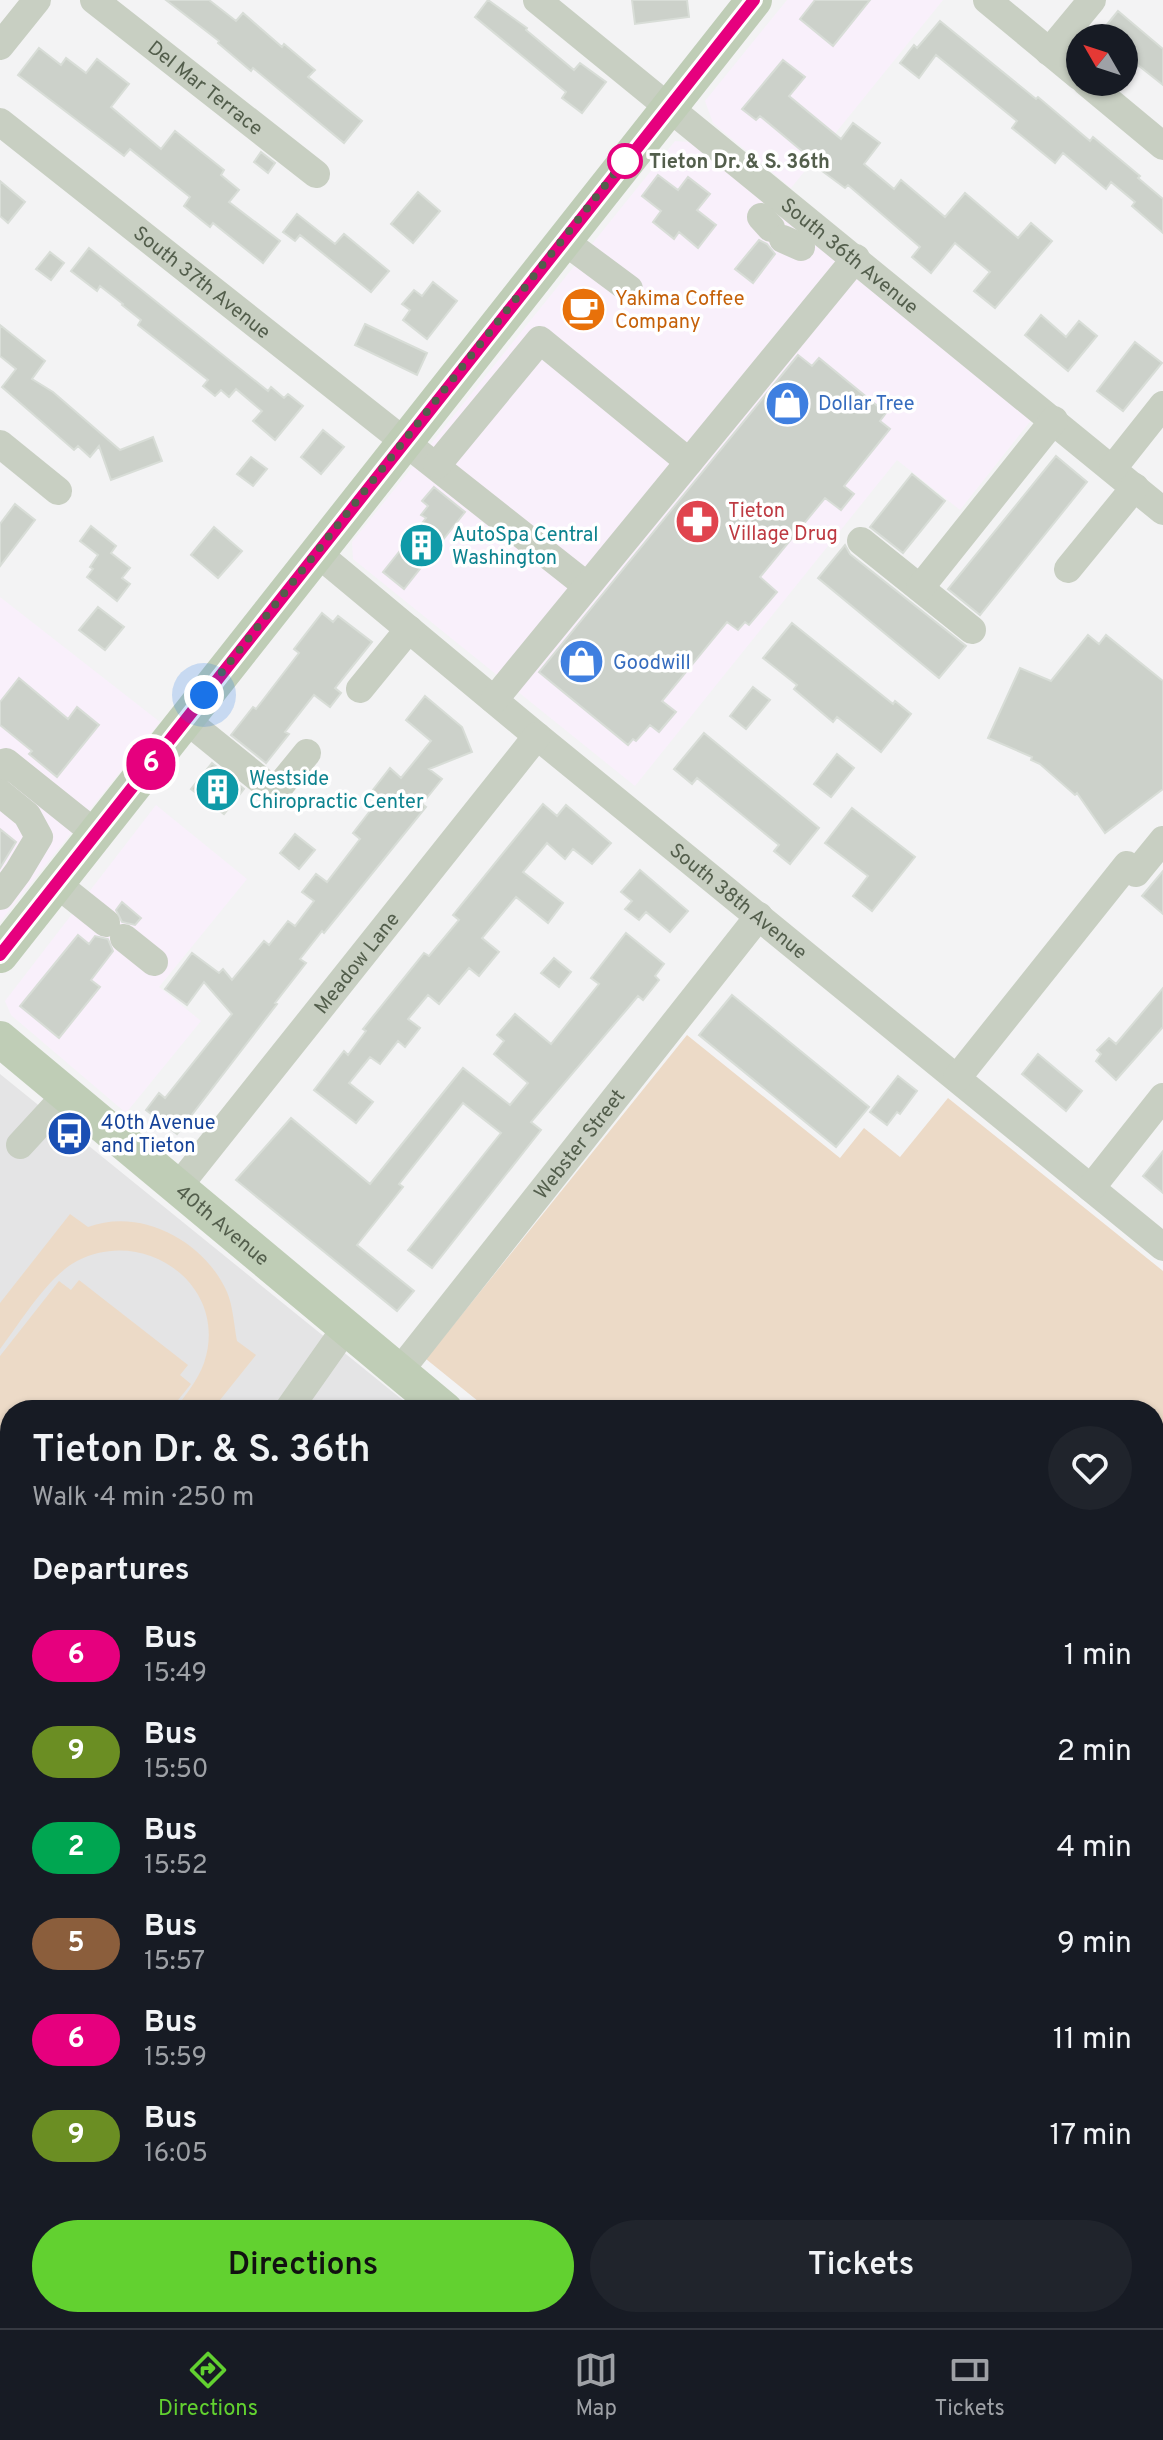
<!DOCTYPE html>
<html lang="en">
<head>
<meta charset="utf-8">
<style>
  :root { --surface:#171b24; --page:#20242c; --text:#f1f3f6; --muted:#9ea1a6; --line:#363941; --accent:#62d130 }
  body { margin:0; font-family:Overpass,sans-serif; background:var(--page); color:var(--text); height:100vh; display:flex; flex-direction:column; font-size:30px; white-space:nowrap }
  * { box-sizing:border-box; margin:0 }
  p { font-size:26px; color:var(--muted) }
  .icon { flex:none; width:44px; height:44px; fill:none; stroke:currentColor; stroke-width:2; stroke-linecap:round; stroke-linejoin:round }
  .map { position:relative; flex:1; overflow:hidden }
  .details { position:absolute; left:0px; top:1400px; width:1164px; height:928px; display:flex; flex-direction:column; background:var(--surface); border-radius:32px 32px 0 0; box-shadow:0 2px 6px #0004 }
  .details>* { flex:none }
  .badge { padding:0 16px; border-radius:26px; font-size:28px; line-height:52px }
  .needle { width:52px; rotate:309deg }
  .tools { position:absolute; left:1066px; top:24px; display:grid; gap:16px }
  .tools a { display:grid; place-items:center; width:72px; height:72px; border-radius:50%; background:var(--surface); box-shadow:0 2px 6px #0004; font-size:40px }
  .you { position:absolute; width:40px; height:40px; margin:-20px; border:6px solid #fff; border-radius:50%; background:#1a73e8; box-shadow:0 0 0 12px #1a73e833 }
  .map>.badge { position:absolute; translate:-50% -50%; box-shadow:0 0 0 4px #fff }
  h2 { padding:0 32px; font-size:30px; line-height:72px }
  .round { display:grid; place-items:center; flex:none; width:84px; height:84px; border-radius:42px; background:var(--page) }
  .summary { display:flex; align-items:center; justify-content:space-between; height:136px; padding:0 32px }
  h1 { font-size:38px; font-weight:600; line-height:60px }
  .button { display:flex; gap:16px; margin-top:auto; padding:16px 32px }
  .button a { flex:1; height:92px; border-radius:48px; background:var(--accent); color:#111; font-size:32px; font-weight:600; line-height:92px; text-align:center }
  .button a+a { background:var(--page); color:var(--text) }
  ul { padding:0; list-style:none }
  li { display:flex; align-items:center; gap:24px; height:96px; padding:0 32px }
  li div { flex:1 }
  li b { display:block; font-size:30px }
  li em { font-style:normal }
  li .badge { min-width:88px; font-weight:700; text-align:center }
  .tabs { display:flex; justify-content:space-around; align-items:center; height:112px; border-top:2px solid var(--line); background:var(--surface); font-size:22px; color:var(--muted) }
  .tabs a { display:grid; justify-items:center; gap:4px }
  .tabs .selected { color:var(--accent) }
  .map>svg:first-child { display:block }
</style>
</head>
<body>
<div class="map">
<svg width="1163" height="2328" viewBox="0 0 1163 2328">
  <rect width="100%" height="100%" fill="#f3f3f4"/>
  <path fill="#f9f0fb" d="M787,0h156l-152,188 -78,-65 -8,-22z
    M675,141l14,1 343,277 -72,91 -63,-50 -262,326 -282,-227 -1,-17z
    M0,597l160,125 -160,200z
    M156,805l91,74 -88,108 42,34 -75,92 -115,-98 -6,-14z"/>
  <path fill="#e4e4e5" d="M0,1074l415,336h-405v908h335l-8,10h-337z"/>
  <path fill="#ecdac7" d="M687,1035l153,123 24,-30 36,29 48,-59 215,173v681l-9,-8v-534h-665l-63,-51z
    M70,1214l18,13c54,-20 117,15 139,65 6,14 7,33 10,49l19,14 -44,55h-38c11,-14 24,-30 30,-47 26,-77 -59,-138 -127,-102 -29,15 -57,62 -77,88v-46z
    M79,1280l109,85 -8,10 11,9 -21,26h-160v193l-5,-3 -5,6v-250l59,-75 12,9z
    M10,1620v48l-10,13v-51z
    M1,1871l9,8v40l-10,-9z"/>
  <path fill="#ccd1ca" stroke="#d8ddd7" stroke-width="2" d="M166,0h43l27,21 7,-8 39,34 2,-3 31,26 -7,7 54,44 -18,22 -91,-75 -2,3 -33,-28 1,-2z
    M488,0l39,28 -1,2 48,40 6,-7 26,19 -24,31 -20,-15 4,-6 -91,-75z
    M632,0h55l2,17 -54,7z
    M815,0h55l-37,46 -33,-27z
    M1118,11l45,38v36l-39,-31v-16h-28z
    M940,21l96,78 2,-2 52,44 3,-4 47,39 -2,2 25,21v34l-31,-27 3,-4 -24,-20 -5,7 -43,-36 -8,10 -43,-35 5,-7 -81,-66 -17,23 -19,-15 14,-18 3,3z
    M39,48l22,17 5,-7 20,15 11,-14 32,25 -18,23 50,42 14,-18 49,39 -3,5 18,15 -10,12 51,39 -17,22 -50,-40 -3,4 -26,-21 6,-9 -60,-48 -6,7 -106,-81z
    M783,60l22,17 -16,19 52,43 12,-16 27,20 -16,21 30,25 7,-9 44,37 20,-24 53,45 13,-15 21,18 -57,67 -21,-17 16,-19 -35,-29 -24,30 -19,-16 8,-10 -72,-62 -3,3 -27,-20 2,-2 -60,-50 -4,4 -14,-11z
    M261,152l14,11 -7,10 -14,-11z
    M658,175l20,15 10,-13 22,17 -13,16 19,15 -18,23 -19,-16 -5,7 -21,-17 8,-11 -19,-15z
    M0,181l25,21 -17,21 -8,-7z
    M418,192l22,19 -27,32 -22,-19z
    M297,214l38,30 9,-10 45,37 -18,21 -71,-57 -5,6 -12,-9z
    M759,240l8,4 8,10 -22,29 -18,-14z
    M89,248l179,143 3,-4 13,11 4,-4 15,12 -28,34 -22,-19 9,-10 -26,-22 -7,8 -8,-7 -6,6 -12,-10 5,-6 -70,-55 3,-5 -19,-15 1,-1 -23,-18 -3,5 -26,-20z
    M50,252l14,11 -13,17 -15,-11z
    M433,282l24,19 -30,38 -24,-19 7,-10 -8,-6 12,-14 8,6z
    M1041,315l25,22 13,-16 18,15 -29,35 -43,-36z
    M365,324l62,29 -10,22 -62,-30z
    M0,325l45,36 -13,18 21,13 67,58 33,-13 9,24 -51,19 -12,-34 -9,11 -12,-11 -4,4 -72,-63 14,-18 -16,-13z
    M1135,342l27,21 -39,48 -26,-20z
    M798,355l14,11 7,-8 67,55 -6,8 10,8 -46,57 10,8 -13,16 -16,-12 -65,79 17,15 -28,33 -4,-3 -7,8 -11,-8 -65,79 14,11 -17,20 -9,-7 -14,16 -3,-2 -5,6 -89,-73z
    M323,430l21,17 -23,27 -20,-17z
    M1056,456l31,26 -107,133 -32,-26z
    M251,457l16,12 -14,17 -16,-12z
    M912,474l33,27 -42,52 -33,-26z
    M434,487l31,25 -61,77 -21,-17 43,-54 -5,-3 7,-9 -6,-5z
    M15,504l20,16 -35,46v-42z
    M91,526l25,20 -5,7 19,15 -8,10 8,6 -13,17 -30,-24 6,-8 -3,-2 8,-12 -18,-14z
    M214,527l28,24 -24,27 -27,-23z
    M845,545l5,9 116,92 -27,32 -121,-100z
    M98,607l26,20 -19,23 -26,-20z
    M322,613l11,9 5,-6 34,26 -37,46 6,5 -11,14 -16,-12 -29,37 4,2 -23,29 -35,-28 22,-28 3,2 43,-56 -5,-4z
    M792,623l101,81 2,-3 16,13 -30,38 -44,-35 -4,5 -39,-33 3,-4 -34,-27z
    M1088,635l11,9 7,-9 57,46v108l-58,44 -28,-40 -2,2 -35,-31 -9,-4 1,-3 -44,-19 32,-70 31,13z
    M19,678l49,41 9,-12 22,18 -42,52 -28,-23 3,-3 -32,-26v-23z
    M753,687l17,13 -24,29 -16,-13z
    M425,696l37,31 10,25 -43,17 13,10 -20,25 4,3 -102,126 -2,-2 -22,28 6,4 -31,40 2,1 -100,130 -31,-24 13,-17 6,5 67,-84 -28,-32 -17,23 -22,-16 27,-36 27,20 4,-4 9,11 32,-39 5,4 19,-24 7,5 19,-25 -12,-9 14,-18 11,8 33,-43 -7,-6 27,-35 -8,-7 18,-23 11,10 30,-37 -25,-21z
    M704,733l115,95 -29,36 -16,-13 5,-6 -82,-67 -5,6 -18,-15z
    M837,754l17,14 -23,29 -17,-13z
    M212,763l32,26 -20,25 -33,-25z
    M543,804l14,12 9,-11 45,38 -19,21 -19,-15 -8,10 -18,-16 -24,29 40,31 -15,20 -32,-26 -34,41 17,14 -20,24 -10,-8 -30,36 -11,-9 -20,24 12,9 -15,19 -7,-6 -18,23 -10,-7 -21,26 24,19 -17,21 -42,-33 30,-39 4,4 18,-24 -3,-2 61,-76 5,3 30,-36 -6,-5z
    M852,808l63,49 -43,54 -19,-15 15,-20 -43,-33z
    M0,829l16,13 -16,26z
    M295,834l20,16 -16,19 -19,-16z
    M640,870l48,41 -18,21 -24,-20 -7,8 -14,-11 7,-8 -11,-9z
    M1163,871v43l-21,-18z
    M122,902l19,16 -6,7 -13,-3 -6,-12z
    M626,933l38,31 -9,12 4,4 -16,20 -5,-4 -10,12 -97,114 10,8 -109,138 -24,-18 93,-117 -38,-30 -64,81 4,3 -46,58 57,46 -17,20 -161,-131 55,-62 79,66 93,-116 47,37 18,-22 -34,-29 10,-13 -7,-6 18,-21 36,30 48,-60 -8,-6z
    M78,935l11,9 6,-8 13,3 5,12 -22,29 9,7 -41,51 -39,-32z
    M554,958l17,14 -12,15 -18,-14z
    M1163,988v39l-47,53 -20,-19 5,-7 -4,-4 12,-12 7,6z
    M732,995l137,112 -33,40 -137,-112z
    M1038,1054l44,37 -16,20 -44,-37z
    M898,1076l19,15 -17,23 -3,-2 -10,13 -17,-13z
    M1163,1151v42l-20,-17z"/>
  <g fill="none" stroke-linecap="round" stroke-linejoin="round">
    <g stroke="#c8cfc2" stroke-width="28">
      <path id="s1" d="M94,0l222,174"/>
      <path id="s2" d="M537,0l626,511"/>
      <path d="M987,0l93,77"/>
      <path d="M0,46l37,-46"/>
      <path d="M1049,52l43,-52"/>
      <path d="M1086,82l77,64"/>
      <path id="s3" d="M0,122l587,464"/>
      <path d="M761,217l10,11"/>
      <path d="M783,239l18,8"/>
      <path d="M563,240l66,49"/>
      <path d="M0,444l58,47"/>
      <path d="M437,465l103,-125 149,122"/>
      <path d="M1113,468l50,-63"/>
      <path d="M861,541l111,89"/>
      <path id="s4" d="M316,552l221,184 626,511"/>
      <path d="M1068,569l67,-82"/>
      <path d="M920,588l134,-168"/>
      <path d="M360,689l49,-60"/>
      <path d="M494,700l362,-442"/>
      <path d="M185,719l90,73 32,-39"/>
      <path d="M0,770l6,-8 90,72"/>
      <path d="M0,793l27,22 12,22 -21,35 -18,24"/>
      <path d="M57,884l49,39"/>
      <path d="M124,938l30,24"/>
      <path d="M957,1078l170,-213 9,8 27,-33"/>
      <path d="M20,1145l46,-50"/>
      <path id="s5" d="M177,1188l360,-452"/>
      <path d="M1091,1188l72,-91"/>
      <path id="s6" d="M398,1373l361,-457"/>
      <path d="M288,1410l57,-81"/>
      <path d="M0,1757l10,-12"/>
      <path d="M0,1995l10,9"/>
      <path d="M1154,2064l9,-11"/>
      <path d="M0,2192l10,-12"/>
      <path d="M253,2318l8,10"/>
      <path d="M705,2318l12,10"/>
      <path d="M1028,2318l13,10"/>
      <path d="M1087,2318l19,10"/>
      <path d="M364,2328l8,-10"/>
      <path d="M607,2328l8,-10"/>
      <path d="M879,2328l8,-10"/>
    </g>
    <g stroke="#bfcdb6" stroke-width="36">
      <path d="M0,955l754,-955"/>
      <path id="s7" d="M0,1039l445,371"/>
      <path d="M1154,1975l9,7"/>
    </g>
  </g>
  <g fill="none" stroke-linecap="round" stroke-linejoin="round">
    <defs>
      <path id="line" d="M0,955l754,-955"/>
    </defs>
    <use href="#line" stroke="#fff" stroke-width="18"/>
    <use href="#line" stroke="#e6007e" stroke-width="12"/>
    <path stroke="#535e4c" stroke-width="8" stroke-dasharray="0 14.4" d="M204,695l429,-545 -8,11"/>
  </g>
  <defs>
    <symbol id="cafe-disc" viewBox="-11 -11 22 22"><circle r="9.5" fill="#e8710a" stroke="#fff"/><path d="M-5.5-4.5H6V0H3Q3 3.5 0 3.5H-2.5Q-5.5 3.5-5.5 0ZM3-3.2v2h1.7v-2ZM-6 4.5H4V6H-6Z" fill="#fff"/></symbol>
    <symbol id="shop-disc" viewBox="-11 -11 22 22"><circle r="9.5" fill="#3f7fe0" stroke="#fff"/><path d="M-5-2.5h2.3a2.7 3.5 0 0 1 5.4 0H5L5.5 6h-11ZM-1.5-2.5h3a1.5 2.3 0 0 0-3 0Z" fill="#fff"/></symbol>
    <symbol id="pharmacy-disc" viewBox="-11 -11 22 22"><circle r="9.5" fill="#e0444e" stroke="#fff"/><path d="M-2-6h4v4h4v4h-4v4h-4v-4h-4v-4h4Z" fill="#fff"/></symbol>
    <symbol id="building-disc" viewBox="-11 -11 22 22"><circle r="9.5" fill="#0f9aa8" stroke="#fff"/><path d="M-4-6H4V6H1V3H-1V6H-4ZM-2.5-4.3h1.7v1.8h-1.7ZM.8-4.3h1.7v1.8H.8ZM-2.5-1h1.7V.8h-1.7ZM.8-1h1.7V.8H.8Z" fill="#fff"/></symbol>
    <symbol id="bus-disc" viewBox="-11 -11 22 22"><circle r="9.5" fill="#1a4fb4" stroke="#fff"/><path d="M-5-6H5V4H4V6H2V4H-2V6H-4V4H-5ZM-3.5-4V0h7V-4ZM-3.5 1.2v1.5H-2V1.2ZM2 1.2v1.5H3.5V1.2Z" fill="#fff"/></symbol>
  </defs>
  <g fill-rule="evenodd">
    <use href="#cafe-disc" x="558" y="284" width="51" height="51"/>
    <use href="#shop-disc" x="762" y="378" width="51" height="51"/>
    <use href="#pharmacy-disc" x="672" y="496" width="51" height="51"/>
    <use href="#building-disc" x="396" y="520" width="51" height="51"/>
    <use href="#shop-disc" x="556" y="636" width="51" height="51"/>
    <use href="#building-disc" x="192" y="764" width="51" height="51"/>
    <use href="#bus-disc" x="44" y="1108" width="51" height="51"/>
  </g>
  <circle fill="#fff" stroke="#e6007e" stroke-width="4" cx="625" cy="161" r="16"/>
  <g text-anchor="middle" stroke-width="7" stroke-linejoin="round" paint-order="stroke">
    <g font-size="20" fill="#535e4c" stroke="#fff">
      <text dy="7" stroke="none"><textPath href="#s1" startOffset="142">Del Mar Terrace</textPath></text>
      <text dy="7" stroke="none"><textPath href="#s2" startOffset="404">South 36th Avenue</textPath></text>
      <text dy="7" stroke="none"><textPath href="#s3" startOffset="258">South 37th Avenue</textPath></text>
      <text dy="7" stroke="none"><textPath href="#s4" startOffset="548">South 38th Avenue</textPath></text>
      <text dy="7" stroke="none"><textPath href="#s5" startOffset="288">Meadow Lane</textPath></text>
      <text dy="7" stroke="none"><textPath href="#s6" startOffset="292">Webster Street</textPath></text>
      <text dy="7" stroke="none"><textPath href="#s7" startOffset="290">40th Avenue</textPath></text>
    </g>
    <g font-size="20" font-weight="bold" fill="#535e4c" stroke="#fff" text-anchor="start">
      <text x="649" y="168">Tieton Dr. &amp; S. 36th</text>
    </g>
    <g font-size="20" fill="#c56008" stroke="#fff" text-anchor="start">
      <text x="615" y="305">Yakima Coffee<tspan x="615" dy="23">Company</tspan></text>
    </g>
    <g font-size="20" fill="#366cbe" stroke="#fff" text-anchor="start">
      <text x="818" y="410">Dollar Tree</text>
      <text x="613" y="669">Goodwill</text>
    </g>
    <g font-size="20" fill="#be3a42" stroke="#fff" text-anchor="start">
      <text x="728" y="517">Tieton<tspan x="728" dy="23">Village Drug</tspan></text>
    </g>
    <g font-size="20" fill="#0d838f" stroke="#fff" text-anchor="start">
      <text x="452" y="541">AutoSpa Central<tspan x="452" dy="23">Washington</tspan></text>
      <text x="249" y="785">Westside<tspan x="249" dy="23">Chiropractic Center</tspan></text>
    </g>
    <g font-size="20" fill="#164399" stroke="#fff" text-anchor="start">
      <text x="101" y="1129">40th Avenue<tspan x="101" dy="23">and Tieton</tspan></text>
    </g>
  </g>
</svg>
<div class="tools">
<a><svg class="needle" viewBox="-14 -14 28 28"><path d="M0-13l5 13h-10z" fill="#e53935"/><path d="M0 13l5-13h-10z" fill="#9ea1a6"/></svg></a>
</div>
<div class="you" style="left:204px;top:695px"></div>
<b class="badge" style="left:151px;top:764px;background:#e6007e;color:#fff">6</b>
<section class="details">
<div class="summary"><div><h1>Tieton Dr. &amp; S. 36th</h1><p>Walk · 4 min · 250 m</p></div><a class="round"><svg class="icon" aria-label="heart" viewBox="0 0 24 24"><path d="M12 20l-8-8c-3-5 5-10 8-4 3-6 11-1 8 4z"/></svg></a></div>
<h2>Departures</h2>
<ul>
<li><span class="badge" style="background:#e6007e;color:#fff">6</span><div><b>Bus</b><p>15:49</p></div><em>1 min</em></li>
<li><span class="badge" style="background:#6b8e23;color:#fff">9</span><div><b>Bus</b><p>15:50</p></div><em>2 min</em></li>
<li><span class="badge" style="background:#00a651;color:#fff">2</span><div><b>Bus</b><p>15:52</p></div><em>4 min</em></li>
<li><span class="badge" style="background:#8b5e3c;color:#fff">5</span><div><b>Bus</b><p>15:57</p></div><em>9 min</em></li>
<li><span class="badge" style="background:#e6007e;color:#fff">6</span><div><b>Bus</b><p>15:59</p></div><em>11 min</em></li>
<li><span class="badge" style="background:#6b8e23;color:#fff">9</span><div><b>Bus</b><p>16:05</p></div><em>17 min</em></li>
</ul>
<div class="button"><a>Directions</a><a>Tickets</a></div>
</section>
</div>
<nav class="tabs">
<a class="selected"><svg class="icon" aria-label="directions" viewBox="0 0 24 24"><path d="M12 3l9 9-9 9-9-9zM9 14v-3h6M13 9l2 2-2 2"/></svg>Directions</a>
<a><svg class="icon" aria-label="map" viewBox="0 0 24 24"><path d="M3 6l6-2 6 2 6-2v14l-6 2-6-2-6 2zM9 4v14M15 6v14"/></svg>Map</a>
<a><svg class="icon" aria-label="tickets" viewBox="0 0 24 24"><path d="M3 7h18v10H3zM15 7v10"/></svg>Tickets</a>
</nav>
</body>
</html>
